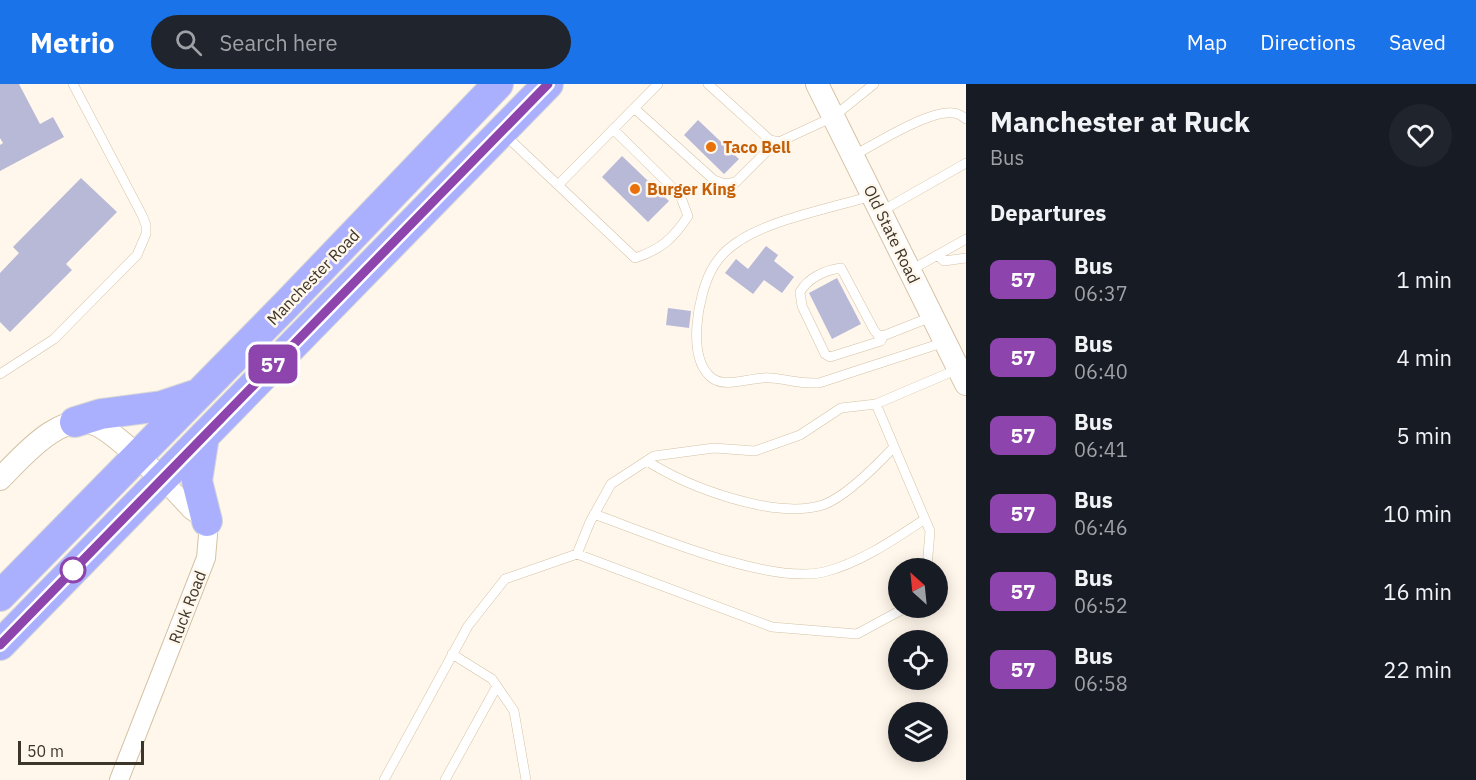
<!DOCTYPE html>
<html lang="en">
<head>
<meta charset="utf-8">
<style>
  :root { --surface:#171b24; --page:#20242c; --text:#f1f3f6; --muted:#9ea1a6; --accent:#1a73e8 }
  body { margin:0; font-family:"IBM Plex Sans",sans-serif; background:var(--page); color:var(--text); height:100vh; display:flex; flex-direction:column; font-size:22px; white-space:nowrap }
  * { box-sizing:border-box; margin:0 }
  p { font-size:20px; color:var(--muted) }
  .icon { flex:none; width:33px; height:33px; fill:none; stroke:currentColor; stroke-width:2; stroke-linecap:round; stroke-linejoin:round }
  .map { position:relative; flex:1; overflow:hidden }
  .details { display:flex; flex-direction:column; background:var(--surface); width:510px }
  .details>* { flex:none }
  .badge { padding:0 12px; border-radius:9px; font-size:21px; line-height:39px }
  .needle { width:39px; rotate:333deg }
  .controls { position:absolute; left:888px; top:474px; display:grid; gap:12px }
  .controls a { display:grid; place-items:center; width:60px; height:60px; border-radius:50%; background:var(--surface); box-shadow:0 3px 15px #0003; font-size:30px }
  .scale { position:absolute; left:18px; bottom:15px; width:126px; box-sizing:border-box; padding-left:6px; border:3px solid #3c3529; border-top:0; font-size:16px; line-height:21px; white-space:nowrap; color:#3c3529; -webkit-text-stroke:4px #fff7eb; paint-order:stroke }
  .map>.badge { position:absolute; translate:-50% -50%; box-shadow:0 0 0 3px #fff }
  h2 { padding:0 24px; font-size:22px; line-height:54px }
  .round { display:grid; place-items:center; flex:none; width:63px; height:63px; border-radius:32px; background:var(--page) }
  .overview { display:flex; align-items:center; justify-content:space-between; height:102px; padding:0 24px }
  h1 { font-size:28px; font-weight:800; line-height:45px }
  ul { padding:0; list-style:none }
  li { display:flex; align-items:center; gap:18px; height:78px; padding:0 24px }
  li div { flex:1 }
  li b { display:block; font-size:22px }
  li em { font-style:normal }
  li .badge { min-width:66px; font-weight:700; text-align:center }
  header { display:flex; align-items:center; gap:36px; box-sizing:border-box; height:84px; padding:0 30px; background:var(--accent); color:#fff }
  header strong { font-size:28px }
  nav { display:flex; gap:33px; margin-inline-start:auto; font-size:21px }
  .search { width:420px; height:54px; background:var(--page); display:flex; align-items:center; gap:15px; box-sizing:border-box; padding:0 21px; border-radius:33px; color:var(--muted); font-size:22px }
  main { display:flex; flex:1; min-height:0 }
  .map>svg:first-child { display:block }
</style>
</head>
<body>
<header>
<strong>Metrio</strong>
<div class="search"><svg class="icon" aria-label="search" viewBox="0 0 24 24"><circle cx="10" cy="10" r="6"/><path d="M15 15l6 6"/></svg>Search here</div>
<nav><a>Map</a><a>Directions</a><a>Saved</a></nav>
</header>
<main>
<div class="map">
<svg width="966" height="696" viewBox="0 0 966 696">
  <rect width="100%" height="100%" fill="#fff7eb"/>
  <path fill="#b8b8d7" d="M0,0h19l21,40 13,-7 11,20 -64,34v-26l3,-2 -3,-5z
    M698,36l41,39 -15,15 -40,-39z
    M622,72l47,45 -21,21 -46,-45z
    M81,94l36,34 -51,52 6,6 -62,62 -10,-10v-49l19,-20 -6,-6z
    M766,162l12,9 -4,6 20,16 -12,16 -18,-13 -11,14 -28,-21 11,-14 12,10z
    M837,194l24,46 -29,15 -23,-46z
    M668,224l23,3 -2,17 -23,-3z"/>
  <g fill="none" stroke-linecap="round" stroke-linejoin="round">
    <defs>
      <path id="service" d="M708,0l62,56 9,2 54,-25 41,-33
        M634,24l80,72 11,4 11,-2 40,-40
        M505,51l53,50 100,-101
        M853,72c22,-12 76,-46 100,-43 5,0 9,3 13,6
        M558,101l77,73c25,-8 38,-19 53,-42l-8,-21 -67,-66
        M872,112c-35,10 -105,25 -133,45 -11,7 -22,18 -28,30 -13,25 -25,87 1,107 14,11 41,-2 58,0 19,1 27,6 49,5l126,-41
        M880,128l86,-49
        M937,171l7,6 22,-3
        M911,186l55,-31
        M883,252l-5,-1 -4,-5 -33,-62c-16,2 -33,10 -41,24l2,14 23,48 5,3 51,-16 2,-5 48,-19
        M0,290l54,-35 83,-84 9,-21v-9l-4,-10 -69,-131
        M876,320l54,127 -3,37
        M647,377c41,26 127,59 176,44 22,-8 55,-41 71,-58
        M594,430c56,20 174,71 230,58 36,-9 71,-33 101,-53
        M577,470l195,73 85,7 48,-26
        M452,570l40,25 22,32 12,69
        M384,696l84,-154 37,-47 72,-25 13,-32 21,-38 43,-28 60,-8 41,3 45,-16 41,-27 35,-4 82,-35
        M445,696l52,-94"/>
      <path id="minor" d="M119,696l87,-222 2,-23 -1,-14 -16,-11 -29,-31"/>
      <path id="tertiary" d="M817,0l149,300
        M0,395c22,-22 63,-72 99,-53 22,12 45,37 63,53"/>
      <path id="trunk" d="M75,338l26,-8 61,-8 33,-11
        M204,352l-7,45 10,40
        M0,512l288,-293 210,-219
        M0,561l548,-561"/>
    </defs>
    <use href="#service" stroke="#d4c2a5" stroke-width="10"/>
    <use href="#minor" stroke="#d4c2a5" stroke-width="20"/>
    <use href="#tertiary" stroke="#d4c2a5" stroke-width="24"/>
    <use href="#trunk" stroke="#d8d7d4" stroke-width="32"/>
    <use href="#service" stroke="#fff" stroke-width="9"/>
    <use href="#minor" stroke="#fff" stroke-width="18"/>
    <use href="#tertiary" stroke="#fff" stroke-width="22"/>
    <use href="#trunk" stroke="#aab0fe" stroke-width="30"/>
  </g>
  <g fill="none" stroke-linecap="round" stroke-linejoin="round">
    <defs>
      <path id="line" d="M0,561l548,-561"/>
    </defs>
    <use href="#line" stroke="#fff" stroke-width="14"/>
    <use href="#line" stroke="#8e44ad" stroke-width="9"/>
  </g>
  <g fill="#e8710a" stroke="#fff7eb" stroke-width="2">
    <circle cx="711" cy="63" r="6"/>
    <circle cx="635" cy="105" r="6"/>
  </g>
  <circle fill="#fff" stroke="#8e44ad" stroke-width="3" cx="73" cy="486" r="12"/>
  <g text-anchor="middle" stroke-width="5" stroke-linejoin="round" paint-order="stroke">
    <g font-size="16" font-weight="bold" fill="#c56008" stroke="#fff7eb" text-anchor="start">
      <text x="723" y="69">Taco Bell</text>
      <text x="647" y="111">Burger King</text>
    </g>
    <g font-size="16" fill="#3c3529" stroke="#fff7eb">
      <text transform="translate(892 150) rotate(64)" y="6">Old State Road</text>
      <text transform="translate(313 193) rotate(-46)" y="6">Manchester Road</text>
      <text transform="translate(187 523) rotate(-69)" y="6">Ruck Road</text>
    </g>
  </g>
</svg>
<div class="controls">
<a><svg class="needle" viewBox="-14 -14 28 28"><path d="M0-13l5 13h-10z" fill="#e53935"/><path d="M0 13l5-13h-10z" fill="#9ea1a6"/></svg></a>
<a><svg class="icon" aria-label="locate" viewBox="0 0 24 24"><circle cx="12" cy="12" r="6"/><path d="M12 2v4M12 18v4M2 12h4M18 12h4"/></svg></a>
<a><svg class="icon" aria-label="layers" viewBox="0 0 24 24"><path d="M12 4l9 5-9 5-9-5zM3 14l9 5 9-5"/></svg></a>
</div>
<div class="scale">50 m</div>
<b class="badge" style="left:273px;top:280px;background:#8e44ad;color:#fff">57</b>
</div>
<section class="details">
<div class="overview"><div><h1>Manchester at Ruck</h1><p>Bus</p></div><a class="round"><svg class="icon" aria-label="heart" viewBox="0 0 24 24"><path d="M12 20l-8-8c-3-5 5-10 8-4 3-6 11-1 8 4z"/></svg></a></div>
<h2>Departures</h2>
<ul>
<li><span class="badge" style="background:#8e44ad;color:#fff">57</span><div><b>Bus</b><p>06:37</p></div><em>1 min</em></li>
<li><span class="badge" style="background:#8e44ad;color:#fff">57</span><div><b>Bus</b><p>06:40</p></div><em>4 min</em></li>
<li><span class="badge" style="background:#8e44ad;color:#fff">57</span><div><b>Bus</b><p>06:41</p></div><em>5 min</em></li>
<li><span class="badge" style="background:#8e44ad;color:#fff">57</span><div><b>Bus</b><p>06:46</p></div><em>10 min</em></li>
<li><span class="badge" style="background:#8e44ad;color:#fff">57</span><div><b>Bus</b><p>06:52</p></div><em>16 min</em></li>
<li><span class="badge" style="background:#8e44ad;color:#fff">57</span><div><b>Bus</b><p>06:58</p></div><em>22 min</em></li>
</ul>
</section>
</main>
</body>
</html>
